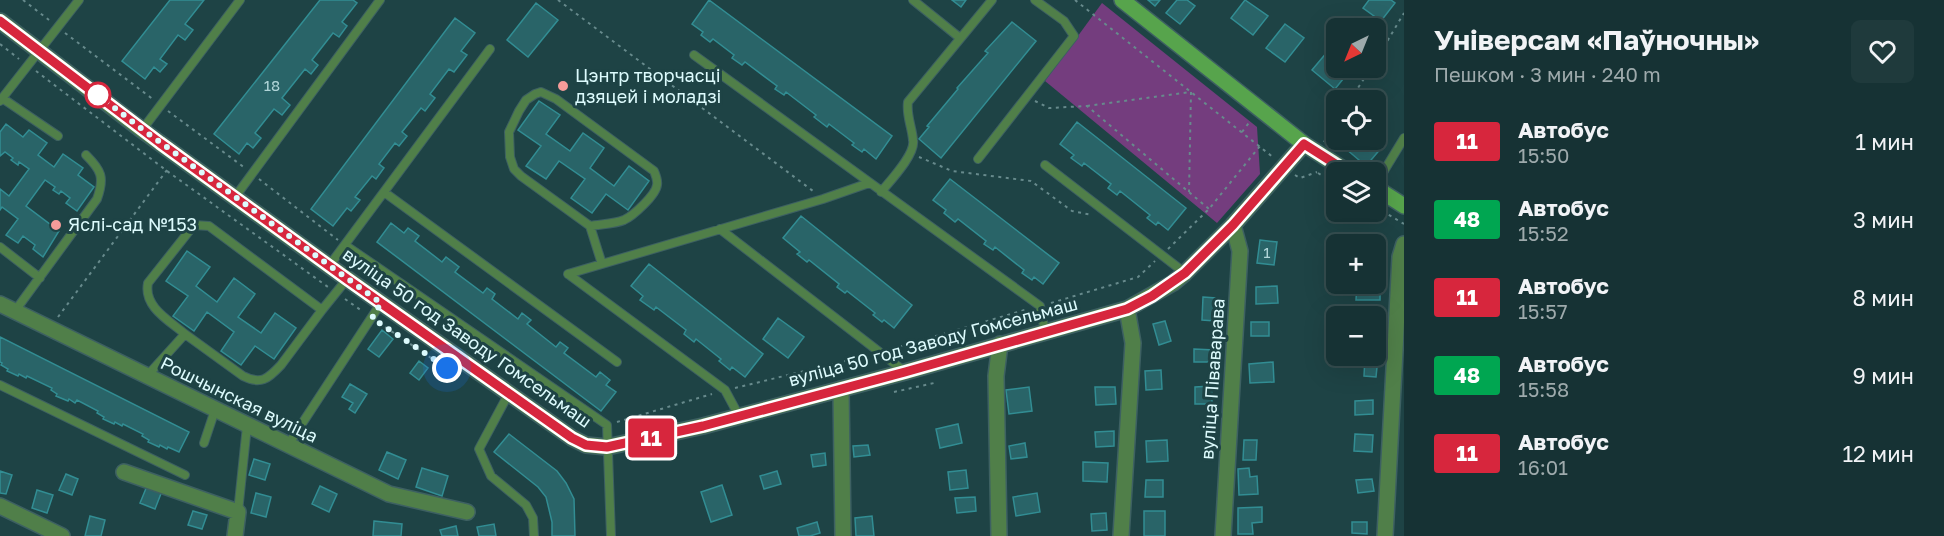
<!DOCTYPE html>
<html lang="ru">
<head>
<meta charset="utf-8">
<style>
  :root { --surface:#163234; --page:#1f3a3c; --text:#f1f3f6; --muted:#9eaaac; --line:#354d4f }
  body { margin:0; font-family:"Golos Text",sans-serif; background:var(--page); color:var(--text); height:100vh; display:flex; flex-direction:column; font-size:22px; white-space:nowrap }
  * { box-sizing:border-box; margin:0 }
  p { font-size:20px; color:var(--muted) }
  .icon { flex:none; width:33px; height:33px; fill:none; stroke:currentColor; stroke-width:2; stroke-linecap:round; stroke-linejoin:round }
  .map { position:relative; flex:1; overflow:hidden }
  .side { display:flex; flex-direction:column; background:var(--surface); width:540px }
  .side>* { flex:none }
  .badge { padding:0 12px; border-radius:4px; font-size:21px; line-height:39px }
  .needle { width:39px; rotate:223deg }
  .tools { position:absolute; left:1326px; top:18px; display:grid; gap:12px }
  .tools a { display:grid; place-items:center; width:60px; height:60px; border-radius:9px; background:var(--surface); box-shadow:0 6px 24px #0002,0 0 0 2px var(--line); font-size:30px }
  .you { position:absolute; width:30px; height:30px; margin:-15px; border:4px solid #fff; border-radius:50%; background:#1a73e8; box-shadow:0 0 0 9px #1a73e833 }
  .map>.badge { position:absolute; translate:-50% -50%; box-shadow:0 0 0 3px #fff }
  .round { display:grid; place-items:center; flex:none; width:63px; height:63px; border-radius:9px; background:var(--page) }
  .head { display:flex; align-items:center; justify-content:space-between; height:102px; padding:0 30px }
  h1 { font-size:28px; font-weight:700; line-height:45px }
  ul { padding:0; list-style:none }
  li { display:flex; align-items:center; gap:18px; height:78px; padding:0 30px }
  li div { flex:1 }
  li b { display:block; font-size:22px }
  li em { font-style:normal }
  li .badge { min-width:66px; font-weight:700; text-align:center }
  main { display:flex; flex:1; min-height:0 }
  .map>svg:first-child { display:block }
</style>
</head>
<body>
<main>
<div class="map">
<svg width="1404" height="536" viewBox="0 0 1404 536">
  <rect width="100%" height="100%" fill="#1e4345"/>
  <path fill="#743d7e" d="M1102,3l155,124 3,47 -43,49 -172,-142z"/>
  <path fill="#296468" stroke="#328d93" stroke-width="1.5" d="M170,0h34l-19,24 8,6 -8,10 -7,-5 -18,24 7,5 -7,8 -6,-5 -9,12 -23,-18z
    M320,0h33l4,3 -15,19 5,4 -8,11 -6,-4 -21,27 6,5 -7,9 -6,-5 -23,29 8,7 -8,10 -8,-6 -19,24 6,5 -8,10 -6,-5 -8,11 -25,-20z
    M709,0l183,136 -16,23 -12,-10 -2,3 -10,-7 2,-2 -25,-19 -2,3 -13,-10 2,-2 -30,-23 -2,3 -9,-6 2,-3 -32,-24 -3,3 -10,-7 2,-3 -21,-16 -3,3 -9,-7 2,-3 -11,-8z
    M952,0h14l-5,7z
    M1148,0h12l-5,6z
    M1177,0h10l8,6 -15,18 -14,-11z
    M1245,0l23,16 -15,19 -22,-17z
    M1369,0h22l4,3 -14,18 -18,-13z
    M536,3l22,17 -30,37 -21,-17z
    M455,18l20,15 -14,18 6,4 -13,17 -5,-3 -19,25 5,4 -10,13 -4,-3 -19,24 5,4 -8,10 -4,-3 -16,21 5,4 -8,11 -4,-3 -17,21 5,3 -9,11 -4,-3 -14,18 -22,-17z
    M1012,22l24,19 -95,117 -22,-19 10,-12 -2,-1 31,-37 -1,-1 31,-35 -3,-2z
    M1285,24l19,14 -19,24 -19,-14z
    M1333,45l3,3v20h16l-17,21 -23,-19z
    M539,101l21,14 -14,19 24,17 13,-18 21,15 -14,20 24,18 15,-20 20,15 -21,29 -22,-16 -14,19 -21,-15 14,-19 -26,-18 -13,18 -20,-13 15,-20 -23,-16z
    M1077,122l109,86 -18,22 -10,-8 -2,3 -9,-7 3,-3 -30,-24 -3,4 -9,-7 3,-4 -27,-21 -2,3 -11,-8 3,-3 -14,-11z
    M6,124l17,13 6,-7 18,13 -9,12 16,12 9,-13 20,14 -5,7 16,12 -17,24 -11,-8 4,-5 -9,-7 -2,3 -6,-4 2,-3 -10,-7 -19,26 33,25 -16,26 -10,-8 2,-4 -12,-9 -5,7 -12,-8 12,-16 -16,-12 -2,3v-21l9,7 20,-27 -10,-7 -1,3 -7,-5 2,-2 -8,-6 -5,4v-24z
    M1342,140h31l9,7 -16,19 -27,-23z
    M950,179l109,84 -16,21 -9,-7 -2,3 -10,-7 2,-3 -29,-23 -2,3 -9,-6 2,-3 -28,-22 -3,3 -11,-9 2,-3 -13,-10z
    M801,216l111,89 -18,23 -10,-8 -2,2 -9,-7 2,-2 -28,-22 -2,2 -8,-6 2,-3 -30,-24 -2,2 -10,-8 3,-2 -17,-14z
    M391,223l13,10 4,-5 11,8 -4,5 27,21 4,-5 13,10 -4,5 28,21 4,-5 8,6 -3,5 26,20 4,-6 9,7 -4,4 29,23 4,-5 8,6 -4,5 32,24 4,-5 10,8 -4,5 10,7 -15,19 -224,-169z
    M1260,240l17,2 -3,23 -17,-2z
    M187,251l23,16 -14,19 21,16 17,-24 21,16 -17,23 23,16 14,-20 21,15 -22,31 -19,-13 -14,19 -20,-14 13,-19 -27,-20 -13,19 -21,-15 15,-20 -22,-15z
    M649,264l114,90 -18,23 -13,-10 -2,3 -11,-9 2,-2 -25,-20 -2,3 -10,-8 2,-4 -30,-23 -2,3 -14,-10 3,-4 -12,-10z
    M1357,284h23v16h-24z
    M1277,286l1,17 -22,1v-17z
    M1203,297l13,1 -1,23 -13,-1z
    M778,318l26,19 -16,21 -25,-19z
    M1165,321l6,20 -12,4 -6,-21z
    M1251,322h18v14h-18z
    M382,330l11,9 -14,18 -11,-8z
    M0,337l189,95 -10,20 -11,-5 -1,2 -7,-4 -1,2 -11,-5 1,-2 -7,-4 1,-2 -20,-10 -1,2 -7,-4 -1,2 -11,-5 1,-2 -7,-4 1,-2 -21,-11 -2,3 -6,-4 -1,2 -12,-5 1,-2 -6,-4 1,-2 -25,-12 -1,2 -7,-4 -1,2 -11,-5 1,-2 -7,-4 1,-2 -2,-1z
    M1194,349l20,1v12h-20z
    M1365,357h13l-2,20 -12,-1z
    M419,361l9,7 -9,12 -9,-7z
    M1273,362l1,20 -24,1 -1,-19z
    M1161,370l1,19 -16,1 -1,-19z
    M350,384l17,10 -12,19 -6,-4 4,-6 -11,-6z
    M1212,386v18h-17v-17z
    M1029,387l3,24 -23,3 -3,-24z
    M1095,387h20l1,17 -20,1z
    M1373,400v14l-18,1v-14z
    M958,424l4,19 -22,5 -4,-19z
    M1114,431v15l-18,1 -1,-15z
    M509,434l48,37 9,12 8,16 1,37h-23v-14l-6,-25 -8,-10 -44,-35z
    M1355,434l18,1 -1,17 -18,-1z
    M1167,440l1,21 -21,1 -1,-21z
    M1244,440h13l-1,20h-13z
    M1025,443l2,14 -16,2 -2,-13z
    M868,445l2,10 -16,2 -1,-11z
    M387,452l19,8 -8,19 -19,-9z
    M825,453l1,12 -13,2 -2,-12z
    M254,459l16,5 -5,16 -16,-5z
    M1083,462l25,1 -1,19 -24,-1z
    M422,468l26,8 -6,20 -26,-9z
    M1249,468l1,9 7,-1 1,18 -19,1 -1,-26z
    M966,470l2,18 -18,2 -2,-18z
    M0,471l12,4 -6,19 -6,-1z
    M777,471l4,13 -17,5 -4,-13z
    M66,474l12,5 -6,16 -13,-5z
    M1372,479l2,12 -16,2 -2,-13z
    M1146,480h17v17h-18z
    M722,485l10,30 -21,7 -10,-30z
    M147,486l15,5 -7,18 -15,-6z
    M320,486l17,8 -8,18 -17,-8z
    M37,490l16,5 -6,18 -15,-5z
    M256,493l15,4 -5,20 -15,-4z
    M1037,493l3,19 -24,4 -3,-19z
    M975,497l1,14 -19,2 -2,-15z
    M1262,507v15l-10,1 1,11h-15v-26z
    M193,511l14,4 -5,14 -14,-4z
    M1144,511h21v25h-21z
    M1106,513l1,17 -15,1 -1,-17z
    M90,516l15,4 -4,16h-16z
    M872,516l2,20h-18l-1,-18z
    M374,521l28,3 -1,12h-28z
    M817,522l3,11 -10,3h-11l-2,-8z
    M1352,522h15v12l-15,-1z
    M494,524l2,12h-17l-2,-9z
    M456,526l2,10h-16l-2,-6z"/>
  <g fill="none" stroke-linecap="round" stroke-linejoin="round">
    <defs>
      <path id="service" d="M913,0l47,38
        M694,55l346,251 5,25
        M2,98l56,38
        M0,101l79,-101
        M142,130l98,-130
        M978,159l96,-123 -10,-15 -29,-21
        M1045,165l140,108
        M1376,184l28,-46
        M384,192l233,170
        M881,192c9,-11 35,-38 32,-52 -1,-13 -7,-25 -5,-38l84,-102
        M235,197l145,-197
        M590,226c11,-2 24,-2 34,-6 9,-4 32,-25 33,-35 1,-5 -1,-9 -3,-14l-98,-72 -15,-7 -6,2 -9,6 -7,11 -10,21 1,25 4,12 7,7 69,50 12,38
        M720,229l184,142
        M345,245l262,180 4,111
        M0,247l40,31
        M329,266l161,-217
        M568,274l255,-75 46,-16
        M568,274l157,116 14,26
        M15,311l82,-112c8,-22 4,-29 -11,-44
        M185,334l58,42c18,9 25,3 38,-11l41,-55
        M147,376l38,-42c-15,-13 -42,-27 -37,-51l46,-58 15,1 113,84 25,-31
        M0,385l185,90
        M509,393l-30,56 12,27 35,29 7,13 1,18
        M204,443l11,-33
        M288,445l93,-142
        M238,512l9,-86"/>
      <path id="minor" d="M0,304l389,190 78,18
        M841,389l2,147
        M124,472l114,40 -3,24
        M0,506l62,30
        M999,536l-3,-160 4,-32
        M1121,536l12,-193 -6,-34
        M1223,536l17,-285 -7,-26
        M1385,536l15,-279 4,-13"/>
      <path id="tertiary" d="M0,21l142,109 187,136 243,172 14,7 21,2 96,-21 202,-54 222,-63 46,-26 12,-10 48,-48 71,-81"/>
      <path id="secondary" d="M1122,0l182,144 44,28
        M1376,188l28,18"/>
    </defs>
    <use href="#service" stroke="#3d6062" stroke-width="10"/>
    <use href="#minor" stroke="#3d6062" stroke-width="18"/>
    <use href="#tertiary" stroke="#3d6062" stroke-width="18"/>
    <use href="#secondary" stroke="#3d6062" stroke-width="18"/>
    <path stroke="#678a8c" stroke-width="2" stroke-dasharray="3 4.5" stroke-linecap="butt" d="M23,0l26,20
      M558,0l255,191
      M1075,0l199,158
      M65,33l89,67
      M0,44l19,15
      M1376,60l28,-47
      M36,71l131,100 161,116
      M1350,100l21,-32
      M1035,101l14,7 38,-2 122,103
      M1087,106l104,-14 -2,100
      M168,111l77,57
      M1242,132l9,-12
      M1324,142l12,-20
      M919,157l33,14 79,10 41,30 20,4
      M1361,166l10,6
      M1318,173l18,11
      M1295,175l5,3 17,-6
      M259,179l79,61
      M1376,207l28,17
      M1168,249l41,-40 51,-63
      M345,299l17,12
      M1051,303l87,-26 17,-16
      M58,317l109,-147
      M379,323l73,49
      M892,349l136,-40
      M735,388l131,-32
      M894,392l40,-9
      M617,422l95,-28"/>
    <use href="#service" stroke="#507f49" stroke-width="8"/>
    <use href="#minor" stroke="#507f49" stroke-width="15"/>
    <use href="#tertiary" stroke="#507f49" stroke-width="15"/>
    <use href="#secondary" stroke="#57a44c" stroke-width="15"/>
  </g>
  <g fill="none" stroke-linecap="round" stroke-linejoin="round">
    <defs>
      <path id="line" d="M0,21l160,122 187,136 225,159 14,7 21,2 96,-21 202,-54 222,-63 25,-13 33,-23 48,-48 71,-81 44,28"/>
    </defs>
    <use href="#line" stroke="#fff" stroke-width="14"/>
    <use href="#line" stroke="#d7263d" stroke-width="9"/>
    <path stroke="#ddfbfd" stroke-width="6" stroke-dasharray="0 10.8" d="M98,95l44,34 239,174 -9,15 75,50"/>
  </g>
  <g fill="#f59b99" stroke="#1e4345" stroke-width="2">
    <circle cx="563" cy="86" r="6"/>
    <circle cx="56" cy="225" r="6"/>
  </g>
  <circle fill="#fff" stroke="#d7263d" stroke-width="3" cx="98" cy="95" r="12"/>
  <g text-anchor="middle" stroke-width="6" stroke-linejoin="round" paint-order="stroke">
    <g font-size="15" fill="#b0d5d8">
      <text x="272" y="91">18</text>
      <text x="1267" y="258">1</text>
    </g>
    <g font-size="18" fill="#ddfbfd" stroke="#1e4345" text-anchor="start">
      <text x="575" y="82">Цэнтр творчасці<tspan x="575" dy="21">дзяцей і моладзі</tspan></text>
      <text x="68" y="231">Яслі-сад №153</text>
    </g>
    <g font-size="18" fill="#ddfbfd" stroke="#1e4345">
      <text transform="translate(467 338) rotate(35)" y="6">вуліца 50 год Заводу Гомсельмаш</text>
      <text transform="translate(933 342) rotate(-15)" y="6">вуліца 50 год Заводу Гомсельмаш</text>
      <text transform="translate(1213 379) rotate(-86)" y="6">вуліца Піваварава</text>
      <text transform="translate(239 400) rotate(26)" y="6">Рошчынская вуліца</text>
    </g>
  </g>
</svg>
<div class="tools">
<a><svg class="needle" viewBox="-14 -14 28 28"><path d="M0-13l5 13h-10z" fill="#e53935"/><path d="M0 13l5-13h-10z" fill="#9eaaac"/></svg></a>
<a><svg class="icon" aria-label="locate" viewBox="0 0 24 24"><circle cx="12" cy="12" r="6"/><path d="M12 2v4M12 18v4M2 12h4M18 12h4"/></svg></a>
<a><svg class="icon" aria-label="layers" viewBox="0 0 24 24"><path d="M12 4l9 5-9 5-9-5zM3 14l9 5 9-5"/></svg></a>
<a>+</a>
<a>−</a>
</div>
<div class="you" style="left:447px;top:368px"></div>
<b class="badge" style="left:651px;top:438px;background:#d7263d;color:#fff">11</b>
</div>
<section class="side">
<div class="head"><div><h1>Універсам «Паўночны»</h1><p>Пешком · 3 мин · 240 m</p></div><a class="round"><svg class="icon" aria-label="heart" viewBox="0 0 24 24"><path d="M12 20l-8-8c-3-5 5-10 8-4 3-6 11-1 8 4z"/></svg></a></div>
<ul>
<li><span class="badge" style="background:#d7263d;color:#fff">11</span><div><b>Автобус</b><p>15:50</p></div><em>1 мин</em></li>
<li><span class="badge" style="background:#00a651;color:#fff">48</span><div><b>Автобус</b><p>15:52</p></div><em>3 мин</em></li>
<li><span class="badge" style="background:#d7263d;color:#fff">11</span><div><b>Автобус</b><p>15:57</p></div><em>8 мин</em></li>
<li><span class="badge" style="background:#00a651;color:#fff">48</span><div><b>Автобус</b><p>15:58</p></div><em>9 мин</em></li>
<li><span class="badge" style="background:#d7263d;color:#fff">11</span><div><b>Автобус</b><p>16:01</p></div><em>12 мин</em></li>
</ul>
</section>
</main>
</body>
</html>
